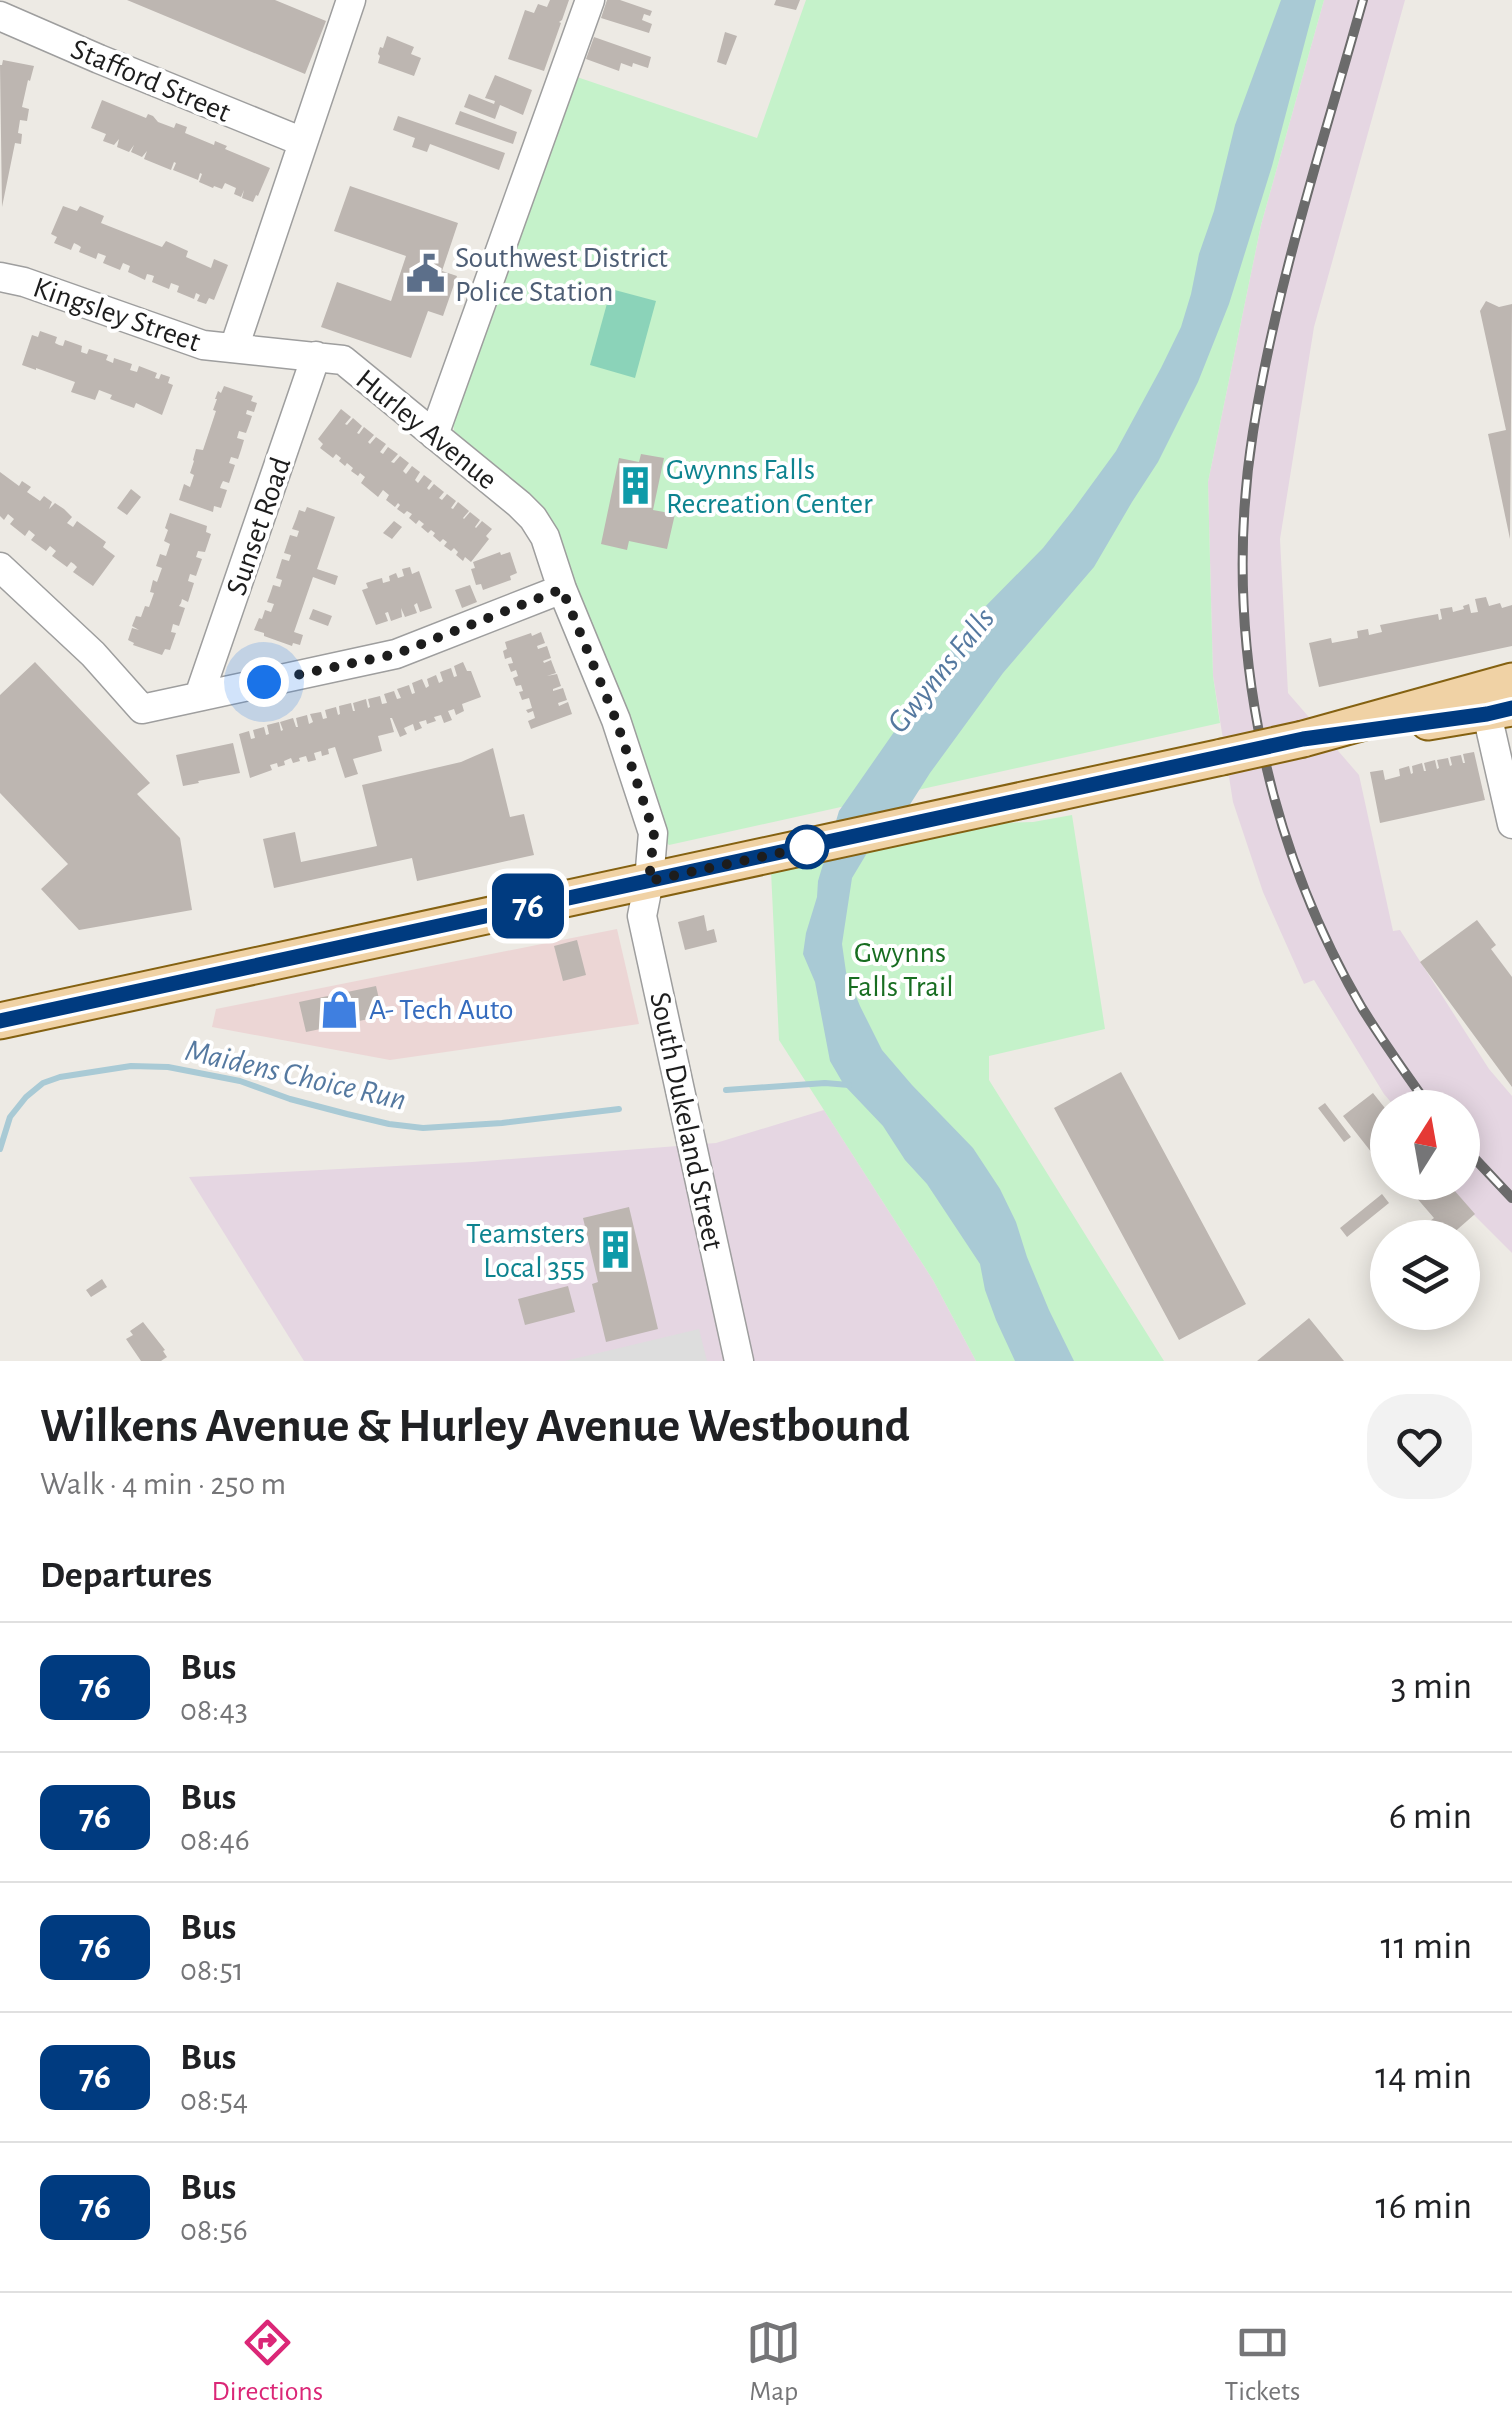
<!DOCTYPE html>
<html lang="en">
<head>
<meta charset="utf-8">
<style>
  :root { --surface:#fff; --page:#f2f2f2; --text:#202124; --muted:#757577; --line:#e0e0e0; --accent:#db2777 }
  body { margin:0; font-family:"Alegreya Sans",sans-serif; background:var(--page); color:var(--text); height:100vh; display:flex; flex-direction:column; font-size:38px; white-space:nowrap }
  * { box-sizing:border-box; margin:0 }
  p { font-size:32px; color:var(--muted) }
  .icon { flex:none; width:55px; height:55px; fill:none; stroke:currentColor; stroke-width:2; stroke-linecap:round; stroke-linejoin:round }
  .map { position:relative; height:1361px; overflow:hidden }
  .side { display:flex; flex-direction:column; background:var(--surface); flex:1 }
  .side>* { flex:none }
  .badge { padding:0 20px; border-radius:15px; font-size:35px; line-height:65px }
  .needle { width:65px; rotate:11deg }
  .fabs { position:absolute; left:1370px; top:1090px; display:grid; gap:20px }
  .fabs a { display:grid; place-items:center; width:110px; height:110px; border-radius:50%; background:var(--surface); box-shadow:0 5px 25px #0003; font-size:50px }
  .you { position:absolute; width:50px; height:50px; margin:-25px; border:8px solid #fff; border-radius:50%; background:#1a73e8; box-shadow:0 0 0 15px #1a73e833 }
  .map>.badge { position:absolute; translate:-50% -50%; box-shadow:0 0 0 5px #fff }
  h2 { padding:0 40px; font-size:38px; line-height:90px }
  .round { display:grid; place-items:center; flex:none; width:105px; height:105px; border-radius:40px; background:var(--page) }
  .overview { display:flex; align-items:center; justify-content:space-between; height:170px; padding:0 40px }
  h1 { font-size:48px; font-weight:700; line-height:75px }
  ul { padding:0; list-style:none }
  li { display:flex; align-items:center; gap:30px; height:130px; padding:0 40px; border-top:2px solid var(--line) }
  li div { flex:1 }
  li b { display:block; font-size:38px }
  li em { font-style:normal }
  li .badge { min-width:110px; font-weight:700; text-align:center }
  .dock { display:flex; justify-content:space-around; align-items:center; height:140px; border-top:2px solid var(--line); background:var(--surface); font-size:28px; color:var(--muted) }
  .dock a { display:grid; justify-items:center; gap:5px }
  .dock .current { color:var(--accent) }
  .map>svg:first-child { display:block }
</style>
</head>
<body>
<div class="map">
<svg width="1512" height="1361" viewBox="0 0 1512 1361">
  <rect width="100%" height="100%" fill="#edeae4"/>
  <path fill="#ecd6d5" d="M617,929l22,95 -249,36 -178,-33 4,-18z"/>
  <path fill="#e5d6e2" d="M1324,0h81l-91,327 -34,212 8,154 71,82 34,156 7,-1 89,139 23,27v157l-70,-70 20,-1v-74l-67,-1 -11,-13 -70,-114 -10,4 -41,-92 -30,-90 -20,-126 -5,-194 53,-257z
    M824,1110l109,170 43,81h-672l-115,-184 283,-15 244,-19z"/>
  <path fill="#c5f2ca" d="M806,0h518l-63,225 -53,257 5,194 7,47 -551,122 -7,-7 -111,-317 -18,-22 -78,-63 -2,-12 121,-348 183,62z
    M1072,815l33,214 -116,27v24l175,281h-188l-43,-81 -154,-240 -8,-169 227,-48 35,-1z"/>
  <path fill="#8bd3b9" d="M611,289l45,12 -21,77 -45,-13z"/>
  <path fill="#ddd" d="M699,1329l8,32h-142z"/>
  <path fill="#a9cad5" d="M1281,0h35l-44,166 -43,138 -31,78 -40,80 -26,40 -38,65 -91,106 -73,100 -42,66 -21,14 -15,25 -10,66 4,28 14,34 22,44 30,35 61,63 27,41 16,33 11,35 22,53 25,51h-59l-19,-41 -11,-30 -5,-26 -53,-80 -22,-24 -22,-34 -39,-41 -14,-24 -15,-79 -12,-28 3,-21 11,-36 1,-16 21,-70 133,-191 71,-72 30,-38 43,-59 45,-83 20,-41 10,-33 8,-40 15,-43 21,-86z"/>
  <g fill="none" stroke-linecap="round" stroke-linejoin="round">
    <path stroke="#a9cad5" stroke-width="6" d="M726,1090l99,-7 24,2
      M0,1149l10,-32 16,-20 17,-14 17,-6 71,-11 37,1 72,14 50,18 57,15 42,10 34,4 79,-5 117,-14"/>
  </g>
  <path fill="#bdb6b1" d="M127,0h148l51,21 -21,53z
    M550,0h19l-7,20 -3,2 2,1 -17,48 -36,-12 17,-49 9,3 4,-9 9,3z
    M607,0h13l32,11 -2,5 -6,-2 -2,6 10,4 -3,9 -48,-15z
    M776,0h24l-4,10 -22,-5z
    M725,32l12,4 -11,29 -9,-3z
    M387,36l27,11 -3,7 10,4 -7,18 -36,-13 2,-7 -2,-2 2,-7 3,1z
    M594,37l57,20 -3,11 -15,-5 -1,4 -11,-4 -2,8 -33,-12z
    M3,60l31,6 -4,15 -2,-1 -6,27 7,2 -2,12 -7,-1 -2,13 4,1 -1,10 -6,-1 -13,64 -2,-142h2z
    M495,75l37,15 -9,25 -23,-10 -5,14 -31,-12 5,-13 25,10 1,-3 -10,-3z
    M102,100l44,18 2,-4 5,2 5,6 16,6 2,-5 11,4 -2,6 29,12 1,-4 12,5 -2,3 45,19 -12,28 -2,-1 -3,7 -11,-4 2,-8 -3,7 -7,-3 2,-6 -11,-5 -3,6 -8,-3 -1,2 -14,-6 3,-8 -2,-1 -2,7 -25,-10 3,-7 -2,-1 -3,8 -27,-11 3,-8 -5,6 -11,-5 3,-7 -5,7 -12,-5 2,-8 -5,6 -11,-4 3,-7 -15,-6z
    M460,111l57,21 -4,12 -58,-20z
    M398,116l107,37 -6,17 -69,-26 -3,8 -15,-5 3,-9 -22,-8z
    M350,186l108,37 -16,48 15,5 -14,40 -15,-5 -17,47 -90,-31 16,-45 54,19 15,-45 -72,-25z
    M63,206l14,5 3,-5 24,10 -3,7 61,24 4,-6 22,10 -2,6 25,11 3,-9 14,6 -14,35 -5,-2 -3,6 -9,-3 3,-6 -4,-2 -2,6 -17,-7 2,-6 -8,-3 -2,6 -17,-7 2,-6 -3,-1 -4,-1 -2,6 -17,-8 2,-6 -7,-3 -3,7 -17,-7 3,-7 -8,-3 -2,6 -17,-7 2,-5 -3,-2 -4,-2 -3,7 -17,-7 3,-6 -6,-3z
    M1486,301l13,6 13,-3 -2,235 -22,-105 18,-4 -26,-119z
    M40,331l17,6 -2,6 4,2 4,1 2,-6 17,6 -1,6 6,2 2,-5 19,6 -2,5 7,3 1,-5 18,6 -2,6 7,2 2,-6 18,7 -2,5 4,1 2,-5 9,3 -2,6 5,2 -11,30 -26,-12 -2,5 -24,-9 2,-4 -13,-5 -4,10 -24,-8 4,-10 -39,-14v2l-14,-5 10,-30 6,2z
    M224,386l29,10 -2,5 6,2 -3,9 -7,-2 -1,4 6,2 -3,9 -3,8 -7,-2 -2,7 7,2 -3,10 -3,9 -7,-2 -2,6 6,2 -6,18 -6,-2 -2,4 -1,3 7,2 -6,18 -7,-2 -1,6 -34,-12 5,-16 6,3 4,-12 -4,-2 4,-12 -1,-1 3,-11 7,1 13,-39 -3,-1 4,-11h-2l3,-8 3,2z
    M341,409l10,8 -6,7 2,1 6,-7 9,8 -5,7 2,1 5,-7 10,8 -6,7 2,2 6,-7 10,7 -6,8 3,2 5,-7 10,7 -7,8 3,1 6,-7 9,7 -6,8 3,3 6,-8 8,6 -5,8 3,3 6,-8 8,6 -5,7 2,2 5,-6 10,8 -5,6 3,2 5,-6 9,7 -5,7 2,1 5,-7 11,9 -6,7 1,1 6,-7 10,8 -5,7 1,1 6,-7 10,8 -6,7 3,3 -18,23 -6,-5 -2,4 -7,-6 2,-3 -4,-4 -3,3 -7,-5 3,-4 -4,-3 -3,3 -7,-6 2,-3 -4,-3 -3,3 -7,-6 3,-3 -5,-4 -3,4 -7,-6 3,-4 -5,-3 -3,3 -7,-5 3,-4 -2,-2 -3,4 -9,-7 3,-5 -6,-5 -5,7 -17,-14 4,-6 -5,-4 -2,3 -7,-5 2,-3 -6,-5 -2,3 -6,-5 2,-3 -5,-4 -3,4 -13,-10 3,-4 -5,-5z
    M641,454l23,4 -11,52 22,4 -8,35 -38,-8 -2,9 -26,-6 18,-86 20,4z
    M0,472l19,14 3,-5 9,6 -4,5 13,9 4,-5 8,6 -3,7 6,-6 9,6 8,8 -5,6 6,4 4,-6 29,21 -3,5 12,9 -22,30 -20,-14 4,-5 -3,-3 -3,-2 -4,5 -15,-11 4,-5 -6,-5 -4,5 -15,-11 4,-5 -6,-5 -4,6 -15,-12 4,-5 -6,-5 -4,6 -4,-4z
    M131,489l10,8 -14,18 -10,-7z
    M307,507l28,10 -18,52 21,7 -3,9 -22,-8 -19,55 9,3 -3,10 -7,-2 -1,3 -28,-10v-3l-10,-3 5,-12 3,1 3,-9 6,2 3,-8 -7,-2 3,-8 3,-9 7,2 2,-7 -6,-2 6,-19 7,2 2,-6 -7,-2 6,-18 7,2 2,-6 -7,-2 4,-10 3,-9 6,2z
    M170,513l37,13 -1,6 5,2 -6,18 -7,-1 -2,6 6,2 -6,17 -6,-2 -2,7 6,2 -6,19 -6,-3 -1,4 -2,3 6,2 -6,18 -6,-2 -2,8 5,1 -6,17 -5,-1 -3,6 -29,-10 1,-2 -6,-3 4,-12 7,2 -7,-4 4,-10 5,1 4,-11 4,1 5,-14 -4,-1 3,-12 4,2 5,-14 -6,-2 4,-12 6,2 4,-12 -6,-3 4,-11 -3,-2z
    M394,521l8,6 -10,12 -9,-6z
    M500,552l1,3 9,-3 7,21 -7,3 1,4 -28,10 -2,-6 -5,1 -5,-16 4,-1 -2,-6z
    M410,567l2,7 7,-3 13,37 -12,4 -3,-9 -3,2 3,8 -12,4 -4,-9 1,9 -11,4 -3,-9 -3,1 3,8 -12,4 -14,-35 6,-2 -2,-5 9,-3 7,-2 1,5 7,-2 -1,-5 7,-3 2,5 6,-2 -2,-7z
    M470,585l7,17 -15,6 -7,-18z
    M1486,597l3,9 11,-3 2,5 10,-3v41l-193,41 -10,-44 22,-5 1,5 26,-5 -1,-7 11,-2 1,6 13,-3 -2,-7 36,-7 22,-4 1,6 3,-1 -2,-10 12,-2 1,5 11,-3 -1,-3 6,-2 2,9 7,-1 -3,-13z
    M313,609l19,7 -4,10 -19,-7z
    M541,632l4,11 -8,3 1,3 9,-3 4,12 -8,3 1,2 7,-3 5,13 -9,3 10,-2 4,12 -8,3v2l10,-3 4,12 -9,3 1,3 9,-4 4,12 -41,15 -3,-8 7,-3 -2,-7 -5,2 -2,-3 6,-2 -3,-10 -7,2 -3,-8 4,-1 -2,-6 -5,1 -3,-8 5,-2 -2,-6 -5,2 -3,-8 5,-1 -2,-6 -6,2 -2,-8 4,-2 -2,-7 26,-9 1,3z
    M35,662l115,121 -13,11 43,44 12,72 -113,20 -38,-41 27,-25 -68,-71v-98z
    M463,662l4,9h4l10,26 -19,7 2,7 -8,4 -2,-6 -6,2 4,9 -8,3 -3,-8 -7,2 2,4 -9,3 -1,-4 -7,2 3,6 -7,3 -2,-7 -9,4 3,6 -7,3 -8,-19h-2l4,14 -16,4 4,15 -29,8 5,15 -13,4 -10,-31 -7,2 1,5 -7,2 -1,-5 -7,2 2,7 -8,2 -2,-6 -7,2 1,3 -7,2 -2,-5 -7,3 1,4 -7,2 -1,-4 -7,2 2,5 -22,8 -11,-44 10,-3 2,8 4,-1 -2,-8 11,-3 2,8 3,-1 -2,-9 12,-3 2,9 2,-1 -3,-8 13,-4 3,9h2l-2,-9 11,-3 2,9 4,-2 -3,-8 11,-2 2,7 4,-1 -2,-8 11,-3 2,8 2,-1 -1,-8 12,-3 2,8h2l-2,-8 13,-4 2,9 2,-1 -2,-8 12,-3 2,8 5,-1 -3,-9 10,-3 3,8 4,-1 -4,-9 12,-4 3,9 3,-1 -3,-10 10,-4 4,9 3,-2 -2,-7 9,-4 3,8 4,-2 -3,-9 11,-4 3,9 3,-1 -3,-10z
    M233,743l7,30 -42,8 1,2 -16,3 -7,-31z
    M493,748l17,69 14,-3 10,41 -117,26 -5,-23 -138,30 -11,-49 32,-7 6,30 76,-16 -15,-61 99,-23z
    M1474,752l11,48 -105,23 -10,-51 13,-2 2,10 15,-4 -1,-7 10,-3 2,8 2,-1 -1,-7 10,-3 2,8h2l-2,-8 11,-3 2,9 2,-1 -2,-8 11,-2 2,8 2,-1 -2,-8 11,-2 2,8h2l-2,-9z
    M704,915l3,16 7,-2 3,13 -32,8 -7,-28z
    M1477,920l19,25 -5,4 21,28v110l-92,-125z
    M577,940l9,35 -23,6 -9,-35z
    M376,986l7,30 -77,16 -7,-30z
    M1121,1072l125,232 -67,36 -125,-232z
    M1373,1093l15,19v48l-3,-3 -6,5 -36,-46z
    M1325,1103l26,34 -7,5 -26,-34z
    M1430,1182h17l28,32 -24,21 -10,-11 -4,5 -7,-8 4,-3 -19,-22z
    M1382,1194l7,9 -42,34 -7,-9z
    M629,1207l29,122 -52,13 -14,-58 6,-2 -15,-64z
    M102,1279l5,8 -16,10 -5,-7z
    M568,1286l7,26 -50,13 -7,-26z
    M1309,1318l35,43h-87z
    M143,1322l22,28 -2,1 4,6 -6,4h-20l-15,-22 7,-4 -3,-4z"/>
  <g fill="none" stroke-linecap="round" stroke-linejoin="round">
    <defs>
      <path id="minor" d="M0,16l99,43 204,83
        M0,277l24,5 179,63 140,15 176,144 14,14 12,19 17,52 54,131 37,113 -4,48 -7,35 97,445
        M234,348l117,-348
        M434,435l156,-435
        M0,567l93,87 49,55 254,-55 166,-65
        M199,696l117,-340
        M1487,714l25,110"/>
      <path id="major" d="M1428,722l84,-14
        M1303,739l209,-58
        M0,1021l1222,-264"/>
    </defs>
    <use href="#minor" stroke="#9e9e9e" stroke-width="31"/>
    <use href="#major" stroke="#846111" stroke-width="39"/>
    <use href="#minor" stroke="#fff" stroke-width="28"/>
    <use href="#major" stroke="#f0d2a5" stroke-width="35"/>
    <defs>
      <path id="rail" d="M1363,0c-40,143 -87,285 -110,432 -31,196 9,404 109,576 21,34 45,67 68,100
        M1462,1145l50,53"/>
    </defs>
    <use href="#rail" stroke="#6b6b6b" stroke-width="10"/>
    <use href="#rail" stroke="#fff" stroke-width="6" stroke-dasharray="19" stroke-linecap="butt"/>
    <defs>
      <path id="major-bridge" d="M1222,757l81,-18"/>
    </defs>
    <use href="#major-bridge" stroke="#846111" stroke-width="39" stroke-linecap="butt"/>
    <use href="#major-bridge" stroke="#f0d2a5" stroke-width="35"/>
  </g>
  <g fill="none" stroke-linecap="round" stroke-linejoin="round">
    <defs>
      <path id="line" d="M0,1021l1303,-282 184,-25 25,-6"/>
    </defs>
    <use href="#line" stroke="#fff" stroke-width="22"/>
    <use href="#line" stroke="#003b80" stroke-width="15"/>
    <path stroke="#1d1d1d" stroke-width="10" stroke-dasharray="0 18" d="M264,682l132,-28 166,-65 54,131 38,113 -5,48 158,-34"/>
  </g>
  <defs>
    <symbol id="civic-bare" viewBox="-9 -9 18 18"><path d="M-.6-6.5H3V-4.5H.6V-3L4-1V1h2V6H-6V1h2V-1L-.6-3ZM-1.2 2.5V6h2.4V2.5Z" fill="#5c6f8a" stroke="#fff" stroke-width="2.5" paint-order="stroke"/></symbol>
    <symbol id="building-bare" viewBox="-9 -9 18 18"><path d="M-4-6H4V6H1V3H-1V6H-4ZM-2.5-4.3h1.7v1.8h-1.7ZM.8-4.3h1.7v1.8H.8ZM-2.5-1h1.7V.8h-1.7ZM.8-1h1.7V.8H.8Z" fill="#0f9aa8" stroke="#fff" stroke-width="2.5" paint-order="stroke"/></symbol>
    <symbol id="shop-bare" viewBox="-9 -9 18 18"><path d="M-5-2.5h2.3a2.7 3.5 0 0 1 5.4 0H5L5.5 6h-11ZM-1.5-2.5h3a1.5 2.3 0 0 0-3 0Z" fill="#3f7fe0" stroke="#fff" stroke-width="2.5" paint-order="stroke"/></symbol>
  </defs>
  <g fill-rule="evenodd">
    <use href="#civic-bare" x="398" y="246" width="55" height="55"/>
    <use href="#building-bare" x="608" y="458" width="55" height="55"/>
    <use href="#shop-bare" x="312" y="982" width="55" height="55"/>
    <use href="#building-bare" x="588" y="1222" width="55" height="55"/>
  </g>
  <circle fill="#fff" stroke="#003b80" stroke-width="5" cx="807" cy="847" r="20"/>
  <g text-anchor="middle" stroke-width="8" stroke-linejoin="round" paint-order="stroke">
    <g font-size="30" fill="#1d1d1d" stroke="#fff">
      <text transform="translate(151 80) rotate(23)" y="10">Stafford Street</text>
      <text transform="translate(117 314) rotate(19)" y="10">Kingsley Street</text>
      <text transform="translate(427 429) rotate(39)" y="10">Hurley Avenue</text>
      <text transform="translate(258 526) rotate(-71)" y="10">Sunset Road</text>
      <text transform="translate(687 1121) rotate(78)" y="10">South Dukeland Street</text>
    </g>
    <g font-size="30" fill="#4e5e75" stroke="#fff" text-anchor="start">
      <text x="455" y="267">Southwest District<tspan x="455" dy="34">Police Station</tspan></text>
    </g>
    <g font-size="30" fill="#0d838f" stroke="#fff" text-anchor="start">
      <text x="666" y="479">Gwynns Falls<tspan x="666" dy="34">Recreation Center</tspan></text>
      <text x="585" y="1243" text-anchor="end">Teamsters<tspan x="585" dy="34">Local 355</tspan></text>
    </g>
    <g font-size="30" fill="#186d21" stroke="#fff">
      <text x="900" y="962">Gwynns<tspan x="900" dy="34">Falls Trail</tspan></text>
    </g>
    <g font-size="30" fill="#366cbe" stroke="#fff" text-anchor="start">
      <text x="369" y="1019">A- Tech Auto</text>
    </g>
    <g font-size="32" font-style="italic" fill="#5579a0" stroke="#fff">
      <text transform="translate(940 670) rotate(-51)" y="11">Gwynns Falls</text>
      <text transform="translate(296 1074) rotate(13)" y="11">Maidens Choice Run</text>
    </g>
  </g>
</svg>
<div class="fabs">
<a><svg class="needle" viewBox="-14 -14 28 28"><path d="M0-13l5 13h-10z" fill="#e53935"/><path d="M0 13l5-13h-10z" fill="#757577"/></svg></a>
<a><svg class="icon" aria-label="layers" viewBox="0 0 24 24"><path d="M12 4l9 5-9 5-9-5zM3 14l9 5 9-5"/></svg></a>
</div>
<div class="you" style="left:264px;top:682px"></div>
<b class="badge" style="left:528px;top:906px;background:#003b80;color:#fff">76</b>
</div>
<section class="side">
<div class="overview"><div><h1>Wilkens Avenue &amp; Hurley Avenue Westbound</h1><p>Walk · 4 min · 250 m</p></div><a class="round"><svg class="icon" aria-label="heart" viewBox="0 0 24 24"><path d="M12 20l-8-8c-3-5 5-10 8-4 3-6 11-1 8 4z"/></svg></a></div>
<h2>Departures</h2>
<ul>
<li><span class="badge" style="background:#003b80;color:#fff">76</span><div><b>Bus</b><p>08:43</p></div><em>3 min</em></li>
<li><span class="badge" style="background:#003b80;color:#fff">76</span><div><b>Bus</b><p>08:46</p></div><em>6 min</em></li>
<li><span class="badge" style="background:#003b80;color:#fff">76</span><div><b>Bus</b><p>08:51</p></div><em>11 min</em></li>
<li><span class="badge" style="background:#003b80;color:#fff">76</span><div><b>Bus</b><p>08:54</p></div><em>14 min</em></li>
<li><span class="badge" style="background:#003b80;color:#fff">76</span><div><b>Bus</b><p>08:56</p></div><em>16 min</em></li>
</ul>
</section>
<nav class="dock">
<a class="current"><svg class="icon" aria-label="directions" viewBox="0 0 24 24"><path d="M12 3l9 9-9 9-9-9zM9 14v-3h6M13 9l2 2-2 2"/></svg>Directions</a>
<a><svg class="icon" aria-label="map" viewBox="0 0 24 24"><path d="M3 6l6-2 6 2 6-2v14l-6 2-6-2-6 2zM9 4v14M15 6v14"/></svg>Map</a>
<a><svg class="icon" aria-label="tickets" viewBox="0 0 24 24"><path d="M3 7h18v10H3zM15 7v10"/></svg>Tickets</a>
</nav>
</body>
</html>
